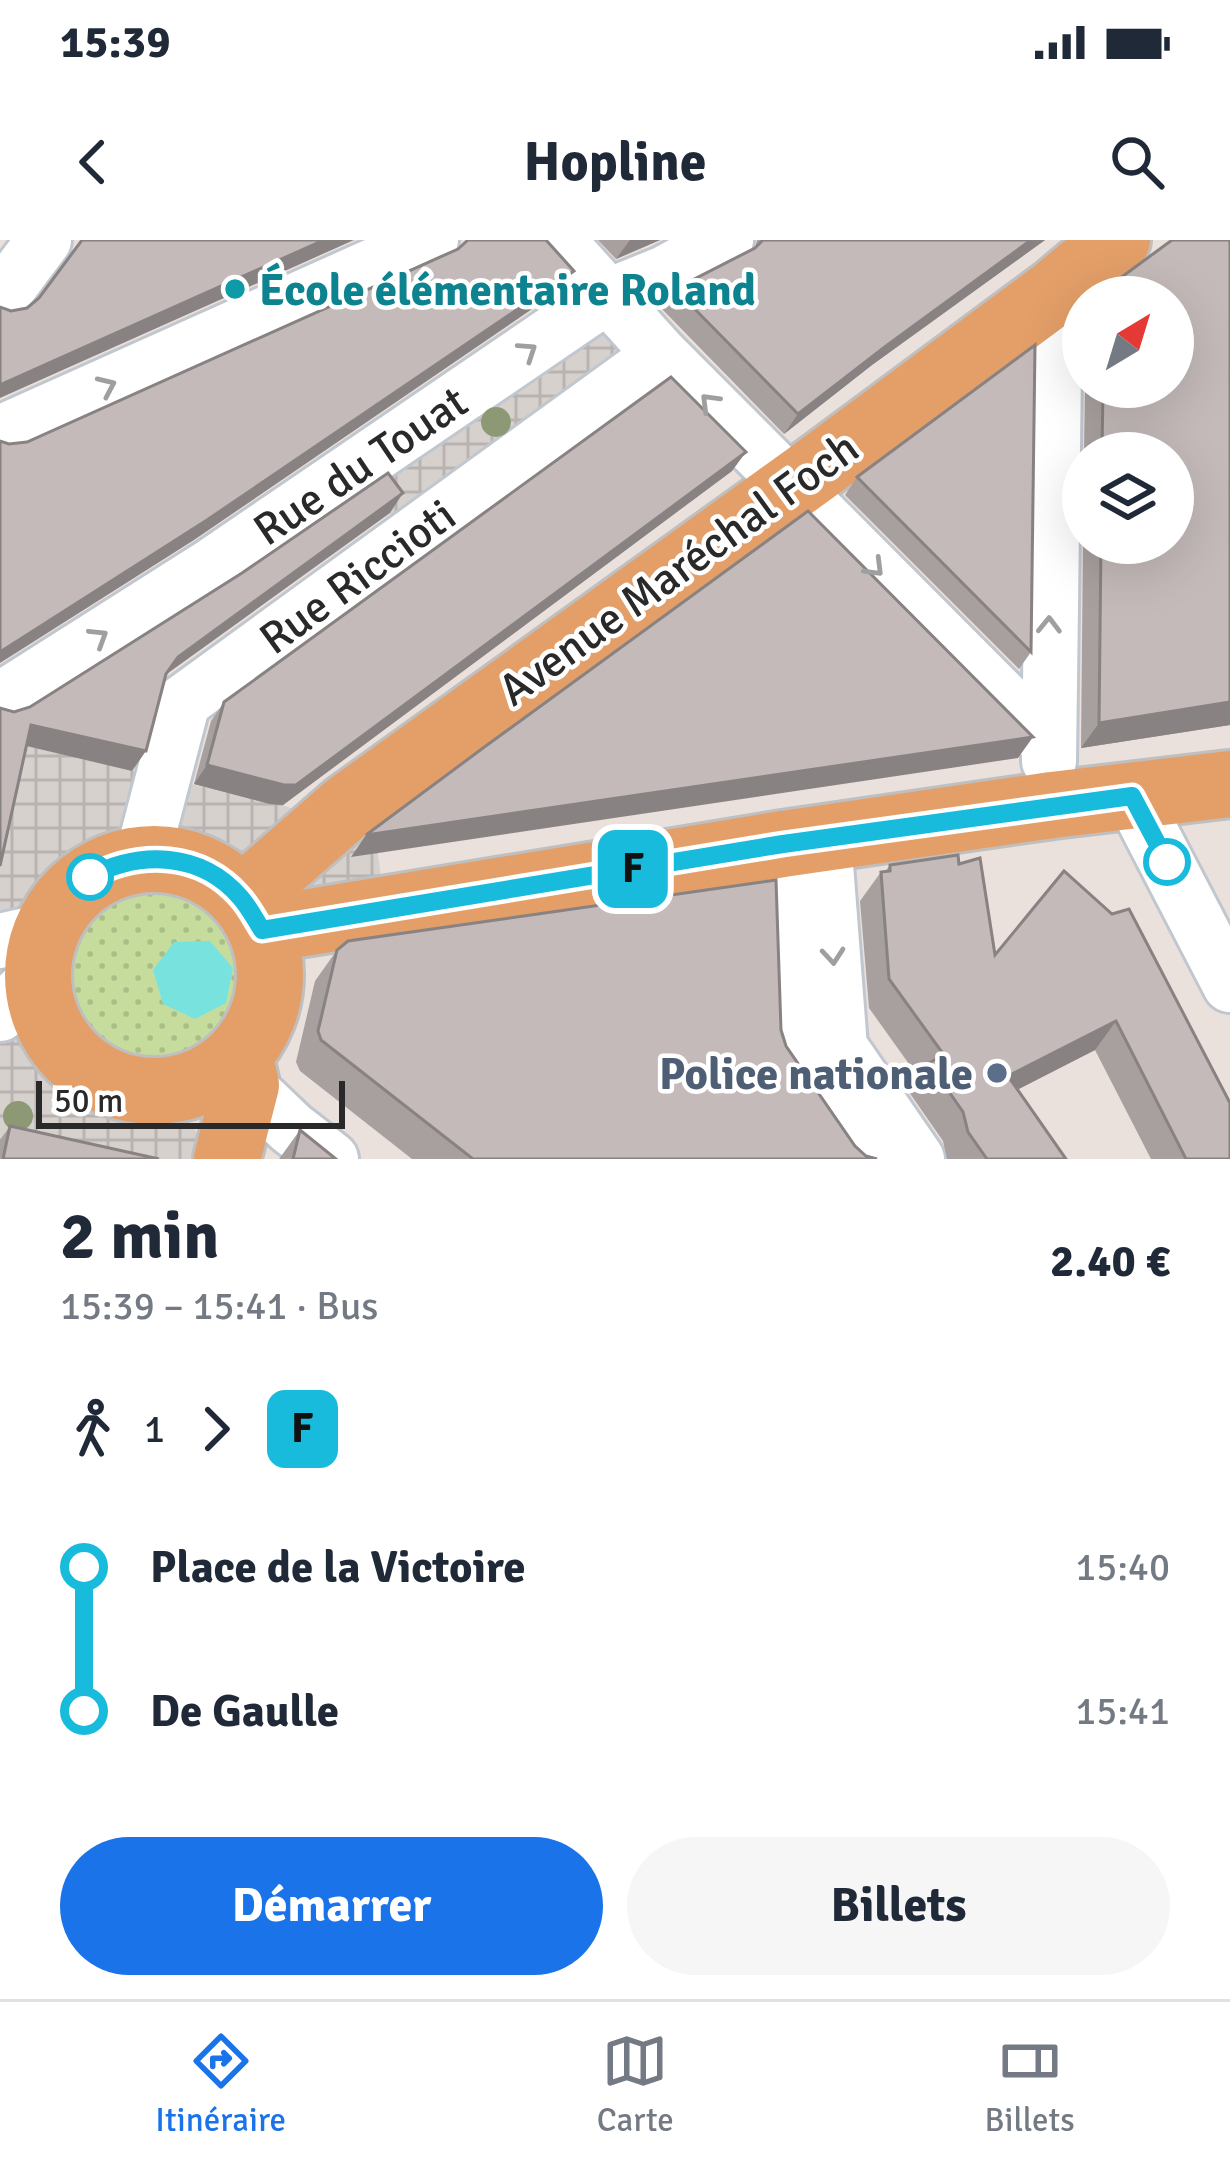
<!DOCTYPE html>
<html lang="fr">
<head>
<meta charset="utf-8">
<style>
  :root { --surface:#fff; --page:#f6f6f7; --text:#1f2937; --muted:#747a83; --line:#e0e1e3; --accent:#1a73e8 }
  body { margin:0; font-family:Signika,sans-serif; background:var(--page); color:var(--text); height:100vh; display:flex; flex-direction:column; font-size:45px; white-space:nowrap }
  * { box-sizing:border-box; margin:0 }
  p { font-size:39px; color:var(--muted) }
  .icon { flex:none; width:66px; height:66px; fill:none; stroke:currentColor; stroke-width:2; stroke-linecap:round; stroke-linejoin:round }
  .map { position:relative; height:919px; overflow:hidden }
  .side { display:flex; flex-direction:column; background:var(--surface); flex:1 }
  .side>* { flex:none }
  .badge { padding:0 24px; border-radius:18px; font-size:42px; line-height:78px }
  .needle { width:78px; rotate:38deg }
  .buttons { position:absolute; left:1062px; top:36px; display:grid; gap:24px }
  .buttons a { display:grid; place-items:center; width:132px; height:132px; border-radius:50%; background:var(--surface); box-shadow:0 12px 48px #0002; font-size:60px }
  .scale { position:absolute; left:36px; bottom:30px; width:309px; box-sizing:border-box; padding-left:12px; border:6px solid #292929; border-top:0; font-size:33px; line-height:42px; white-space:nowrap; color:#292929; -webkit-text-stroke:9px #fff; paint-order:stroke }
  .map>.badge { position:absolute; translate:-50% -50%; box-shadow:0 0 0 6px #fff }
  .legs { display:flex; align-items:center; gap:18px; height:132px; padding:0 60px; font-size:39px }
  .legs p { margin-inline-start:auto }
  .summary { display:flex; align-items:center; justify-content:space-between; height:204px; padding:0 60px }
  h1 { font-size:66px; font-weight:700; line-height:90px }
  .action { display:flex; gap:24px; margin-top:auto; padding:24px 60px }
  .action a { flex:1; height:138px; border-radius:72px; background:var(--accent); color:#fff; font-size:48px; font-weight:700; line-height:138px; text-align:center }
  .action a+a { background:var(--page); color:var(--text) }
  ul { padding:0 60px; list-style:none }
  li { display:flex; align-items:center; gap:42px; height:144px; font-size:45px }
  li i { display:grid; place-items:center; width:18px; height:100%; margin:0 15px; background:currentColor }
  li i::after { content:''; width:30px; height:30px; margin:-15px; border:9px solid; border-radius:50%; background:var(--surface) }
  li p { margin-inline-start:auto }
  li:first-child i { background:linear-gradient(#0000 50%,currentColor 0) }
  li:last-child i { background:linear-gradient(currentColor 50%,#0000 0) }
  .status { display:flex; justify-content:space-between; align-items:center; height:84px; padding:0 60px; background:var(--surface); direction:ltr }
  .status svg { height:33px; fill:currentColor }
  header { display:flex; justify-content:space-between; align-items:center; height:156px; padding:0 60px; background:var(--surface); font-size:54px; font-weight:700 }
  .menu { display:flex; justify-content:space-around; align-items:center; height:168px; border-top:3px solid var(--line); background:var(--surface); font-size:33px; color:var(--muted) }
  .menu a { display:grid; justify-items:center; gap:6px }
  .menu .on { color:var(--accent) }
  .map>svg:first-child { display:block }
</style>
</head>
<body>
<div class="status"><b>15:39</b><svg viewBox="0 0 49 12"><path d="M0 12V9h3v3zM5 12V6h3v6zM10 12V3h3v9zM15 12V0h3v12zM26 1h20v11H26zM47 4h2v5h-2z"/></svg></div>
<header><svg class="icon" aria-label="back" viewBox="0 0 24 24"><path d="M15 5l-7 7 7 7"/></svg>Hopline<svg class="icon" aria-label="search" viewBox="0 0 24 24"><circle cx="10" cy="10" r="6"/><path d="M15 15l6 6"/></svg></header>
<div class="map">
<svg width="1230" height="919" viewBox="0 0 1230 919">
  <defs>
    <pattern id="grass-dots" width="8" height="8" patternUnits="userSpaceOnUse" patternTransform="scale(3)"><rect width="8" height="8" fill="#c6dc9d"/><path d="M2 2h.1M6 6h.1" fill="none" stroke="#aabd87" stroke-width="1.8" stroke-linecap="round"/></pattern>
    <pattern id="plaza-grid" width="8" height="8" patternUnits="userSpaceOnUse" patternTransform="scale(3)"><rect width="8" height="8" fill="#d7d1ce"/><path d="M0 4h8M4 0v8" fill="none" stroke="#b9b3b1"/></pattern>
  </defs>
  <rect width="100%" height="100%" fill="#eae0dc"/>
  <path fill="url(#grass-dots)" d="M158,648c137,25 90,198 -25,173 -20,-5 -40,-18 -51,-36 -41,-67 3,-130 76,-137z"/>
  <path fill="url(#plaza-grid)" d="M577,59l84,56 -259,175 -37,-51z
    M18,504l264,61 94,33 9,71 -163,-29 -25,-14 -27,-7 -28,-1 -31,8 -28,15 -23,23 -15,27 -45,10v-115z
    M42,768l17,35 25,26 32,16 35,7 34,24 21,29 5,14h-181l-30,-7v-138z"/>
  <path fill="#78e3de" d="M210,701l23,27 -7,35 -31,16 -32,-15 -10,-34 21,-28z"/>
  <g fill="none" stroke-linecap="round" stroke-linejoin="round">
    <defs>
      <path id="minor" d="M557,0l104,115 386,387
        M0,59l44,-59
        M0,193l431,-193
        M0,460l211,-134 395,-269 59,-24 61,-33
        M1049,521l6,-469
        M1132,556l98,189
        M824,599l16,208 77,112
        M783,604l8,216 68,99
        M142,618l41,-156 478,-347
        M0,701l45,-10
        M0,774l37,-37
        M246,845l45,43 40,31"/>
      <path id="major" d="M38 735a116 116 0 1 1 232 0a116 116 0 1 1-232 0Z
        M242,659l104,-91 469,-338 240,-178 62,-52
        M262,690l521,-86 269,-39 178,-21
        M227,919l19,-74 -7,-30"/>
    </defs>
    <use href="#minor" stroke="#c1c7cf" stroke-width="60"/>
    <use href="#major" stroke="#bfbfbf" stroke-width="72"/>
    <use href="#minor" stroke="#fff" stroke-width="54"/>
    <use href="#major" stroke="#e49f68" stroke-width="66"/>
  </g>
  <g fill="#8d9975">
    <circle cx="496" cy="182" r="15"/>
    <circle cx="18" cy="876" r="15"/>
  </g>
  <path fill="#a8a09f" d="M598,0h62l-44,19z
    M757,0h288l-173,125 -88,69 -123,-126 14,-19 80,-41z
    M1230,0v485l-149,23 2,-205h90v-90h-89l1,-66h88v-90h-74l5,-7z
    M732,231l-449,334 -13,-1 -76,-20 17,-63 13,-19z
    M857,237l174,175 -12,17 -174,-174z
    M959,624l36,91 69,-84 166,288h-79l-56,-109 -77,39 48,70h-119l-4,-18 -34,-49 10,-14 -50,-70 -9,-107 21,-29h4l5,-7z
    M337,710l444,80 5,16 69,100 11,10 11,3h-465l-112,-88 -4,-9 19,-81z
    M10,886l149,33h-159v-19z
    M300,890l36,29h-57z"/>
  <path fill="#888282" d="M324,0h30l-354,158v-13z
    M630,0h30l-44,19z
    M1031,0h14l-173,125 -88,69 14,-20 88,-68z
    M574,31l-14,19 -366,250 -194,123v-11z
    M746,212l-14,19 -449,334 -13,-1 -76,-20 13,-19z
    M403,253l-13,20 -226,163 14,-19z
    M1230,462v23l-149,23 18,-25z
    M31,485l115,26 -14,20 -114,-27z
    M1033,497l-15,21 -667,99 15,-22z
    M1116,781l-21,29 -107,55 20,-29z"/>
  <path fill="#c3bab9" stroke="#888282" stroke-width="3" d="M82,0h242l-324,145v-78l11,4 16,-3 12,-10z
    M468,0h78l28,31 -367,249 -207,132v-211l9,3 18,-2 431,-193z
    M763,0h268l-145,106 -88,68 -123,-125 80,-41z
    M1172,0h58v462l-131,21 2,-180h72v-90h-71l1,-66h70v-90h-69v-7z
    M1035,105l-4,307 -174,-175z
    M671,137l75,75 -450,333h-12l-77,-20 17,-63z
    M388,233l15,20 -225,164 -12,17 -20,77 -115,-26 -31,141v-158l14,4 16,-5 212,-134z
    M808,271l225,226 -667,98 117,-87z
    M958,615l1,9 21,-6 15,97 69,-84 48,43 17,-5 101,194v56h-44l-70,-138 -108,55 58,83h-79l-19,-27 -5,-20 -34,-49 15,-8 -55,-76 -8,-107 9,-1v-6z
    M776,640l5,150 5,16 69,100 11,10 11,3h-404l-152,-119 -3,-9 19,-81 11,-9z
    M10,886l149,33h-156z
    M300,890l36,29h-43z"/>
  <defs><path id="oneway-chevron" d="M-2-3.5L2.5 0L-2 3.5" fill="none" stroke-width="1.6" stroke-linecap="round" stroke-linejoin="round" transform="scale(3)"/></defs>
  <g stroke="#9f9f9f">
    <use href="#oneway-chevron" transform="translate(528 111) rotate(-34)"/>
    <use href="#oneway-chevron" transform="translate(107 146) rotate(-24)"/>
    <use href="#oneway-chevron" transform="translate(709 162) rotate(-135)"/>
    <use href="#oneway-chevron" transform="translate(875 328) rotate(45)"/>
    <use href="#oneway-chevron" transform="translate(1049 385) rotate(-89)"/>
    <use href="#oneway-chevron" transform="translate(99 397) rotate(-32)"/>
    <use href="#oneway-chevron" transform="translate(833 716) rotate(85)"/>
  </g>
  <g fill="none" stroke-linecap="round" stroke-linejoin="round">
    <defs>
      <path id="line-1" d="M90,637c50,-27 111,-25 150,20 9,10 15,22 22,33l521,-86 349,-48 35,66"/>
    </defs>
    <use href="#line-1" stroke="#fff" stroke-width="27"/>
    <use href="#line-1" stroke="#18bbdc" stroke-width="18"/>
  </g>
  <circle fill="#0f9aa8" stroke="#fff" stroke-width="4.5" cx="235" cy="49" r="12"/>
  <g fill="#fff" stroke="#18bbdc" stroke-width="6">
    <circle cx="1167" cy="622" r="21"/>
    <circle cx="90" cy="637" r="21"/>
  </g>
  <circle fill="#5c6f8a" stroke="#fff" stroke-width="4.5" cx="997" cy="833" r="12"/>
  <g text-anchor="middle" stroke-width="9" stroke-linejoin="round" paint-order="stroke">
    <g font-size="45" font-weight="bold" fill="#0d838f" stroke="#fff" text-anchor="start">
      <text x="259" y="65">École élémentaire Roland</text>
    </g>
    <g font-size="45" fill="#292929" stroke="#fff">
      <text transform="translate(360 225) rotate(-34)" y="16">Rue du Touat</text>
      <text transform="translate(678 328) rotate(-36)" y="16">Avenue Maréchal Foch</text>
      <text transform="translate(357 336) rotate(-36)" y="16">Rue Riccioti</text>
    </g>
    <g font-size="45" font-weight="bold" fill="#4e5e75" stroke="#fff" text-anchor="end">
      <text x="973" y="849">Police nationale</text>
    </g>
  </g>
</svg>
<div class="buttons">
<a><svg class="needle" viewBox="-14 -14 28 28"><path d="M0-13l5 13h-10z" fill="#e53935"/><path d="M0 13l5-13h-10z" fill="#747a83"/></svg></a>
<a><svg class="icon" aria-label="layers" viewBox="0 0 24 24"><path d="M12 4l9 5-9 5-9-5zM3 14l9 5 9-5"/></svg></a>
</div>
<div class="scale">50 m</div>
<b class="badge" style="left:633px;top:629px;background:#18bbdc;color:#111">F</b>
</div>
<section class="side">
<div class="summary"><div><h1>2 min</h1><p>15:39 – 15:41 · Bus</p></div><b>2.40 €</b></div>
<div class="legs"><svg class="icon" aria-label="walk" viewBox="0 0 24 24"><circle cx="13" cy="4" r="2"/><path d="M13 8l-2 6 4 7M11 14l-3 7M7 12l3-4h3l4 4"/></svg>1<svg class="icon" aria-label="forward" viewBox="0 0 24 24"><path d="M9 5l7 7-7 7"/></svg><b class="badge" style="background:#18bbdc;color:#111">F</b></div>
<ul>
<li><i style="color:#18bbdc"></i><b>Place de la Victoire</b><p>15:40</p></li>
<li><i style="color:#18bbdc"></i><b>De Gaulle</b><p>15:41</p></li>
</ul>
<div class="action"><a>Démarrer</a><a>Billets</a></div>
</section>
<nav class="menu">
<a class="on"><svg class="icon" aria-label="directions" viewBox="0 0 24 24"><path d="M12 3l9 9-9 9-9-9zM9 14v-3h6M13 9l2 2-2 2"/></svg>Itinéraire</a>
<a><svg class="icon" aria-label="map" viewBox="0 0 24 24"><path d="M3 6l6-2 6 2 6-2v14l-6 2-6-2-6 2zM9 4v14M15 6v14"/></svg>Carte</a>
<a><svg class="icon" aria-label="tickets" viewBox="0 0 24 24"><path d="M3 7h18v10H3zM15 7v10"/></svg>Billets</a>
</nav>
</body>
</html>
